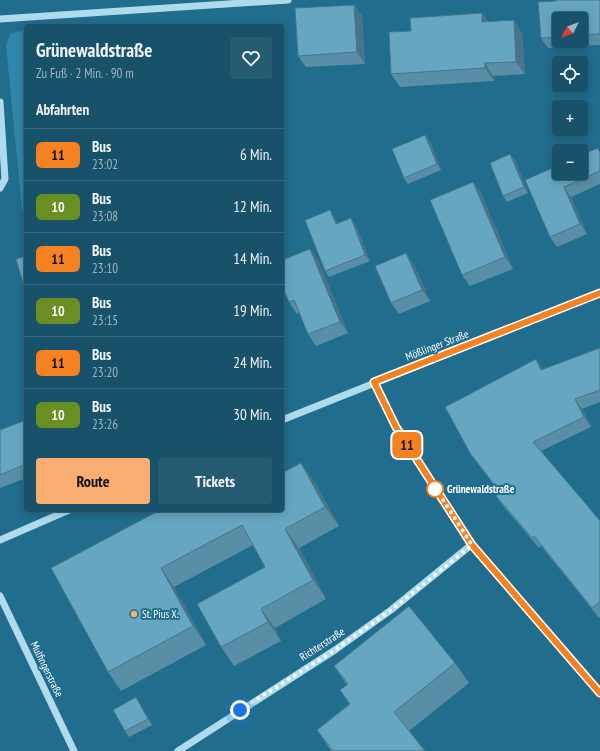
<!DOCTYPE html>
<html lang="de">
<head>
<meta charset="utf-8">
<style>
  :root { --surface:#18526a; --page:#255c72; --text:#f1f3f6; --muted:#9fb6c1; --line:#36697e; --accent:#f9ad70 }
  body { margin:0; font-family:"PT Sans Narrow",sans-serif; background:var(--page); color:var(--text); height:100vh; display:flex; flex-direction:column; font-size:15px; white-space:nowrap }
  * { box-sizing:border-box; margin:0 }
  p { font-size:13px; color:var(--muted) }
  .icon { flex:none; width:22px; height:22px; fill:none; stroke:currentColor; stroke-width:2; stroke-linecap:round; stroke-linejoin:round }
  .map { position:relative; flex:1; overflow:hidden }
  .panel { position:absolute; left:24px; top:24px; width:260px; height:488px; display:flex; flex-direction:column; background:var(--surface); border-radius:4px; box-shadow:0 2px 10px #0003,0 0 0 1px var(--line) }
  .panel>* { flex:none }
  .badge { padding:0 8px; border-radius:6px; font-size:14px; line-height:26px }
  .needle { width:26px; rotate:229deg }
  .tools { position:absolute; left:552px; top:12px; display:grid; gap:8px }
  .tools a { display:grid; place-items:center; width:36px; height:36px; border-radius:4px; background:var(--surface); box-shadow:0 2px 10px #0003,0 0 0 1px var(--line); font-size:20px }
  .you { position:absolute; width:20px; height:20px; margin:-10px; border:3px solid #fff; border-radius:50%; background:#1a73e8; box-shadow:0 0 0 6px #1a73e833 }
  .map>.badge { position:absolute; translate:-50% -50%; box-shadow:0 0 0 2px #fff }
  h2 { padding:0 12px; font-size:15px; line-height:36px }
  .round { display:grid; place-items:center; flex:none; width:42px; height:42px; border-radius:4px; background:var(--page) }
  .overview { display:flex; align-items:center; justify-content:space-between; height:68px; padding:0 12px }
  h1 { font-size:19px; font-weight:800; line-height:30px }
  .action { display:flex; gap:8px; margin-top:auto; padding:8px 12px }
  .action a { flex:1; height:46px; border-radius:4px; background:var(--accent); color:#111; font-size:16px; font-weight:800; line-height:46px; text-align:center }
  .action a+a { background:var(--page); color:var(--text) }
  ul { padding:0; list-style:none }
  li { display:flex; align-items:center; gap:12px; height:52px; padding:0 12px; border-top:1px solid var(--line) }
  li div { flex:1 }
  li b { display:block; font-size:15px }
  li em { font-style:normal }
  li .badge { min-width:44px; font-weight:700; text-align:center }
  .map>svg:first-child { display:block }
</style>
</head>
<body>
<div class="map">
<svg width="600" height="751" viewBox="0 0 600 751">
  <rect width="100%" height="100%" fill="#206d8e"/>
  <path fill="#3187a9" d="M139,23l1,3h-75z
    M26,30v185l-4,-5 -16,-165 4,-11z"/>
  <g fill="none" stroke-linecap="round" stroke-linejoin="round">
    <path stroke="#afdbec" stroke-width="7" d="M0,19l288,-19
      M0,102l5,77 -5,9
      M374,382l22,45 75,118 129,148
      M282,420l318,-127
      M0,540l69,-30
      M0,596l74,155
      M178,751l157,-101 56,-40 80,-65"/>
  </g>
  <path fill="#588fa6" fill-rule="evenodd" d="M600,0v45l-52,3 -7,-10 15,-37zM559,19h22v22h-22z
    M354,5l8,11 3,48 -59,3 -8,-11z
    M482,13l6,9 34,11 3,41 -32,2 1,5 -94,6 -9,-13 20,-43z
    M425,135l5,6 11,29 -33,14 -4,-6z
    M600,151v33l-29,13 16,37 -30,13 -7,-10 -25,-57z
    M510,154l5,6 13,33 -21,9 -4,-6z
    M473,182l8,11 32,76 -43,17 -8,-11z
    M334,216l3,7 14,-5 4,6 15,37 -41,16 -4,-6z
    M310,249l8,11 30,73 -32,13 -8,-12 -9,-21 -2,1 -8,-12z
    M406,253l8,12 16,36 -31,13 -8,-11z
    M600,348v54l-18,7 9,18 -50,24 59,70v96l-1,1 -58,-72 -2,2 -36,-42 -7,-10 4,-3 -30,-40 73,-84z
    M26,420v58l-26,10v-60l1,2z
    M315,482l24,44 -40,22 27,51 -51,29 6,13 -47,25 -13,-19 44,-80 -12,-22 -79,42 32,58 -85,46 -13,-19 -57,-104z
    M455,663l14,20 -60,48 16,20h-94l-14,-21 32,-26 -9,-14 7,-5 -13,-19z
    M140,703l12,22 -23,12 -4,-6z"/>
  <path fill="#477487" d="M354,5l8,11 3,48 -8,-12z
    M482,13l8,13 -8,-4z
    M514,20l8,13 3,41 -9,-12z
    M485,63l8,13 1,5 -9,-13z
    M425,135l5,6 11,29 -4,-6z
    M510,154l5,6 13,33 -4,-6z
    M473,182l8,11 32,76 -8,-12z
    M564,187l7,10 16,37 -7,-10z
    M330,210l4,6 6,14 -4,-6z
    M351,218l4,6 15,37 -5,-6z
    M310,249l8,11 30,73 -8,-11z
    M406,253l8,12 16,36 -8,-11z
    M536,359l7,10 5,11 -7,-10z
    M575,399l7,10 9,18 -7,-10z
    M301,463l14,19 24,44 -14,-19z
    M285,529l14,19 27,51 -13,-19z
    M161,568l13,19 32,58 -13,-19z
    M261,609l14,19 6,13 -13,-19z
    M136,697l4,6 12,22 -4,-6z"/>
  <path fill="#66a6c1" stroke="#477487" d="M556,0h44v34l-19,1v-16h-22v18l-18,1 -3,-36 18,-1z
    M354,5l3,47 -59,4 -3,-48z
    M482,13v9l32,-2 2,42 -31,1v5l-94,6 -2,-42 22,-1 -1,-13z
    M425,135l12,29 -33,14 -12,-29z
    M598,148l2,5v18l-36,16 16,37 -30,13 -25,-57 34,-15v8h22v-18z
    M510,154l14,33 -21,9 -13,-33z
    M473,182l32,75 -43,18 -32,-75z
    M330,210l6,14 15,-6 14,37 -40,16 -20,-51z
    M310,249l30,73 -32,12 -14,-34 -5,2 -7,-16v-26z
    M406,253l16,37 -31,13 -16,-37z
    M26,256v30l-2,1 -8,-28z
    M600,348v42l-25,9 9,18 -51,25 53,62 14,17v81l-8,6 -58,-72 -2,2 -36,-42 4,-4 -30,-39 -25,-46 91,-48 5,11z
    M26,420v32h-1l1,2v10l-26,11v-45z
    M301,463l24,44 -40,22 28,51 -52,29 7,13 -47,25 -24,-43 68,-37 -23,-42 -81,43 32,58 -85,46 -57,-104 109,-58h122v-37z
    M409,606l46,57 -61,49 31,39h-92l-16,-21 33,-26 -10,-14 8,-6 -14,-18z
    M136,697l12,22 -23,12 -12,-21z"/>
  <g fill="none" stroke-linecap="round" stroke-linejoin="round">
    <defs>
      <path id="line" d="M600,293l-226,89 22,45 76,118 128,148"/>
    </defs>
    <use href="#line" stroke="#fff" stroke-width="9"/>
    <use href="#line" stroke="#f58220" stroke-width="6"/>
    <path stroke="#fff" stroke-width="4" stroke-dasharray="0 7.2" d="M240,710l95,-60 56,-40 81,-65 -38,-59 1,3"/>
  </g>
  <circle fill="#fff" stroke="#f58220" stroke-width="2" cx="435" cy="489" r="8"/>
  <circle fill="#f9ad70" stroke="#206d8e" stroke-width="1.5" cx="134" cy="614" r="4"/>
  <g text-anchor="middle" stroke-width="4" stroke-linejoin="round" paint-order="stroke">
    <g font-size="11" fill="#fff" stroke="#206d8e">
      <text transform="translate(437 345) rotate(-21)" y="4">Mößlinger Straße</text>
      <text transform="translate(322 644) rotate(-33)" y="4">Richterstraße</text>
      <text transform="translate(47 669) rotate(64)" y="4">Mulfingerstraße</text>
    </g>
    <g font-size="11" font-weight="bold" fill="#fff" stroke="#206d8e" text-anchor="start">
      <text x="447" y="493">Grünewaldstraße</text>
    </g>
    <g font-size="11" fill="#fff" stroke="#206d8e" text-anchor="start">
      <text x="142" y="618">St. Pius X.</text>
    </g>
  </g>
</svg>
<div class="tools">
<a><svg class="needle" viewBox="-14 -14 28 28"><path d="M0-13l5 13h-10z" fill="#e53935"/><path d="M0 13l5-13h-10z" fill="#9fb6c1"/></svg></a>
<a><svg class="icon" aria-label="locate" viewBox="0 0 24 24"><circle cx="12" cy="12" r="6"/><path d="M12 2v4M12 18v4M2 12h4M18 12h4"/></svg></a>
<a>+</a>
<a>−</a>
</div>
<div class="you" style="left:240px;top:710px"></div>
<b class="badge" style="left:407px;top:445px;background:#f58220;color:#111">11</b>
<section class="panel">
<div class="overview"><div><h1>Grünewaldstraße</h1><p>Zu Fuß · 2 Min. · 90 m</p></div><a class="round"><svg class="icon" aria-label="heart" viewBox="0 0 24 24"><path d="M12 20l-8-8c-3-5 5-10 8-4 3-6 11-1 8 4z"/></svg></a></div>
<h2>Abfahrten</h2>
<ul>
<li><span class="badge" style="background:#f58220;color:#111">11</span><div><b>Bus</b><p>23:02</p></div><em>6 Min.</em></li>
<li><span class="badge" style="background:#6b8e23;color:#fff">10</span><div><b>Bus</b><p>23:08</p></div><em>12 Min.</em></li>
<li><span class="badge" style="background:#f58220;color:#111">11</span><div><b>Bus</b><p>23:10</p></div><em>14 Min.</em></li>
<li><span class="badge" style="background:#6b8e23;color:#fff">10</span><div><b>Bus</b><p>23:15</p></div><em>19 Min.</em></li>
<li><span class="badge" style="background:#f58220;color:#111">11</span><div><b>Bus</b><p>23:20</p></div><em>24 Min.</em></li>
<li><span class="badge" style="background:#6b8e23;color:#fff">10</span><div><b>Bus</b><p>23:26</p></div><em>30 Min.</em></li>
</ul>
<div class="action"><a>Route</a><a>Tickets</a></div>
</section>
</div>
</body>
</html>
